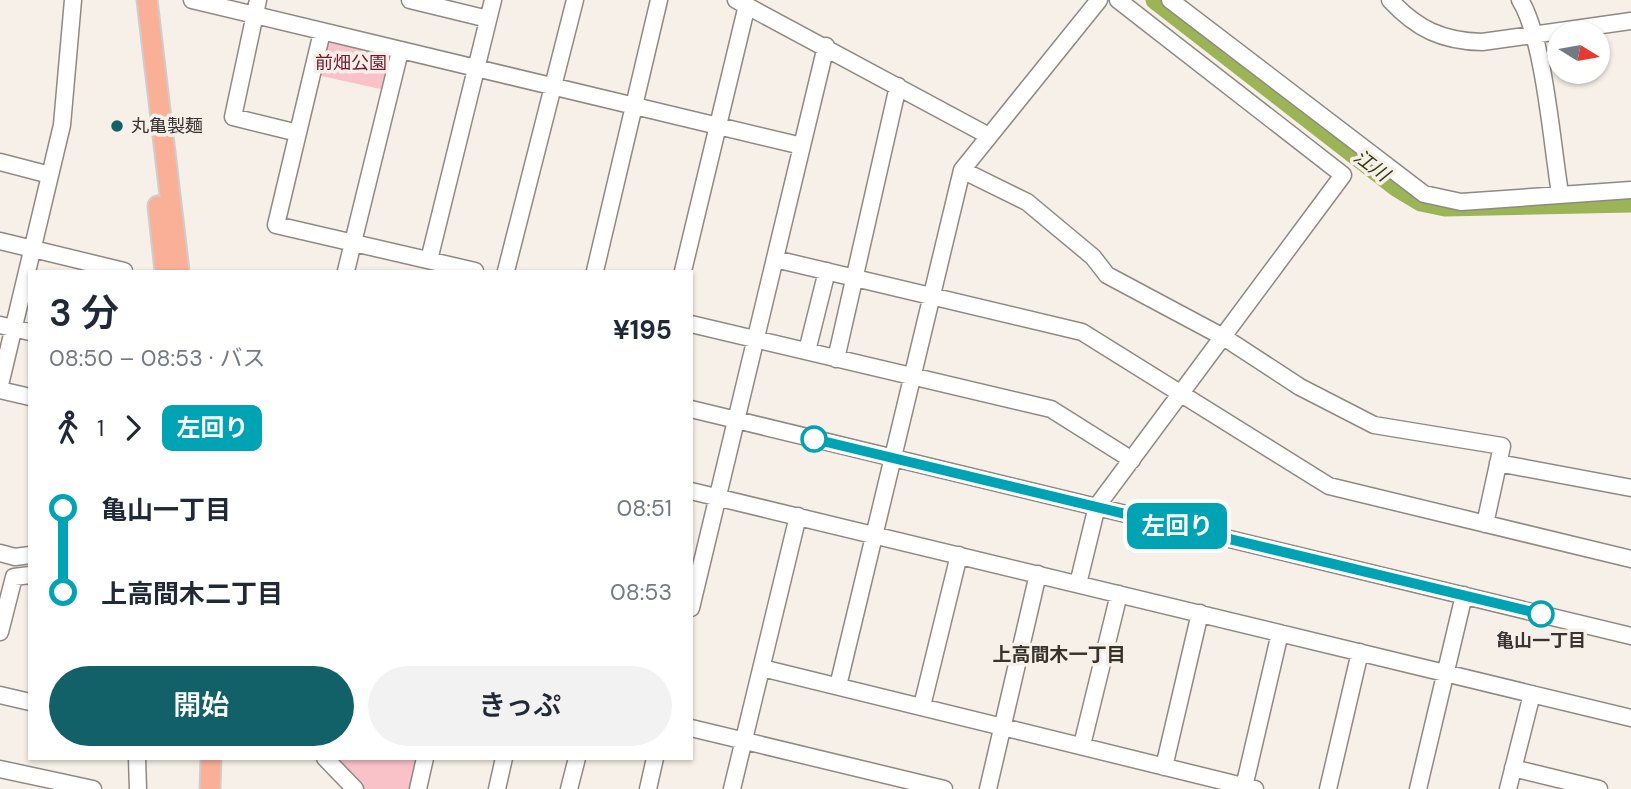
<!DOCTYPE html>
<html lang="ja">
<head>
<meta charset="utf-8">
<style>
  :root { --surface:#fff; --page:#f2f2f3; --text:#1f2937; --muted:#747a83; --accent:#126169 }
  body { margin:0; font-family:"DM Sans","Noto Sans JP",sans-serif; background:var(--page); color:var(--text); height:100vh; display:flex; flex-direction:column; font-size:26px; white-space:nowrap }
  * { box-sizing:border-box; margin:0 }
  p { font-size:23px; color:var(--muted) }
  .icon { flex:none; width:38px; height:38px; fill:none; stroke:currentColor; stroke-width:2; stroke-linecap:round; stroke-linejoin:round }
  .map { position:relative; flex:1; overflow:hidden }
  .details { position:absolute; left:28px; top:270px; width:665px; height:490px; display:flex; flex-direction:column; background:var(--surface); border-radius:0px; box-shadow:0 2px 5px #0004 }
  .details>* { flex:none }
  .badge { padding:0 14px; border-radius:10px; font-size:24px; line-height:46px }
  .needle { width:46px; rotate:101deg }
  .tools { position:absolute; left:1547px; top:21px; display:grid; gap:14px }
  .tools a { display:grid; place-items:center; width:63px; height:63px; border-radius:50%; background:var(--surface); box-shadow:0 2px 5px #0004; font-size:35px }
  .map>.badge { position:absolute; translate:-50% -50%; box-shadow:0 0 0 4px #fff }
  .legs { display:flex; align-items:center; gap:10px; height:77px; padding:0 21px; font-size:23px }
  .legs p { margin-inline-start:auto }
  .head { display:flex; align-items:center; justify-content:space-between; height:119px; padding:0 21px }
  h1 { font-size:38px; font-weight:600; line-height:52px }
  .primary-button { display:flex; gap:14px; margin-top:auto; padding:14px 21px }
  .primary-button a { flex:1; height:80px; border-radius:42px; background:var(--accent); color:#fff; font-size:28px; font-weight:600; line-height:80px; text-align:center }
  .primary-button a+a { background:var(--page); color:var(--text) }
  ul { padding:0 21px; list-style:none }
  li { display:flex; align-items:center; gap:24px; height:84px; font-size:26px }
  li i { display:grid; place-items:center; width:10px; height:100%; margin:0 9px; background:currentColor }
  li i::after { content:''; width:18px; height:18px; margin:-9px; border:5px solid; border-radius:50%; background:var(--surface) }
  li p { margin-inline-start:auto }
  li:first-child i { background:linear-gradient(#0000 50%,currentColor 0) }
  li:last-child i { background:linear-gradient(currentColor 50%,#0000 0) }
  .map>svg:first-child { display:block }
</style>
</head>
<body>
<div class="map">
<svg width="1631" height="789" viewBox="0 0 1631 789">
  <rect width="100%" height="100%" fill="#f7f0e8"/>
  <path fill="#f8c2c8" d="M329,40l58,12 5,6 -7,32 -68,-15 7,-32z
    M331,758h90l-8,31h-52z"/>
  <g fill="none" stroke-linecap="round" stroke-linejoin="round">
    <path stroke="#9bb456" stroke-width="19" d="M1155,0l241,187 25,15 24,5 186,-4"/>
    <defs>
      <path id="minor" d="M192,0l610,146
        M258,0l-25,117 65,16
        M410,0l78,19
        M736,0l253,136
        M1170,0l254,194 37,8 170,-12
        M1390,0c27,29 52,41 92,42l149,-21
        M1520,0c24,38 32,145 40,193
        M322,32l-46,193 199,46
        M0,162l50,13
        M962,170l65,32 66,55 14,18 118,63 75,49 74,38 128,21 -17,78
        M0,241l124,30
        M775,259l307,73 247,154 302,73
        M429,260l64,-260
        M346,271l54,-220
        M506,271l69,-271
        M595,271l64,-271
        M683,271l64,-266
        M691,324l360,85 81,51
        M0,325l30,7
        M807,351l20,-80
        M836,359l62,-273
        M0,385l62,-260 11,-125
        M0,390l30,7
        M691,409l940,227
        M1498,463l133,25
        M691,491l940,227
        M0,553l15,4 15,-2
        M1078,584l19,-78 246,-331 -225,-175
        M691,608l135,-562
        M0,632l14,-55 16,-2
        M762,668l493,121
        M838,686l124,-516 137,-170
        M0,695l30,7
        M922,706l37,-151
        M691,728l253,61
        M1082,745l37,-151
        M137,758l1,31
        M325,758l30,31
        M1164,767l36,-154
        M1513,768l86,21
        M0,769l93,20
        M1244,787l36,-154
        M418,789l7,-31
        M497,789l7,-31
        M569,789l8,-31
        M648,789l7,-31
        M732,789l66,-273
        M988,789l50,-215
        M1328,789l32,-137
        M1418,789l46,-194
        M1508,789l24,-95"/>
      <path id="major" d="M147,0l32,271
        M158,206l7,65
        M210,789l1,-31"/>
    </defs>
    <use href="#minor" stroke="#908983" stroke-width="19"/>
    <use href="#major" stroke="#cfcece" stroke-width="23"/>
    <use href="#minor" stroke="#fff" stroke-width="16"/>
    <use href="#major" stroke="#faaf97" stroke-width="19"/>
  </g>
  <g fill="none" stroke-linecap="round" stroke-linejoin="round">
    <defs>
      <path id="line-1" d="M814,439l727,175"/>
    </defs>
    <use href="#line-1" stroke="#fff" stroke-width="16"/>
    <use href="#line-1" stroke="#00a3b4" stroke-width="10"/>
  </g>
  <circle fill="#126169" stroke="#f7f0e8" stroke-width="2.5" cx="117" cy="126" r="7"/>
  <g fill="#fff" stroke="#00a3b4" stroke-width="3.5">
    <circle cx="814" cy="439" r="12"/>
    <circle cx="1541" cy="614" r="12"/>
  </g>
  <g text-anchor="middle" stroke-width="7" stroke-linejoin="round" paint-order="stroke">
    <g font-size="18" fill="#70172f" stroke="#f7f0e8">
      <text x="351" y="69">前畑公園</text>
    </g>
    <g font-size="18" fill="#373432" stroke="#f7f0e8" text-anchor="start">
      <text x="131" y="132">丸亀製麺</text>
    </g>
    <g font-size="18" font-weight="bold" fill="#373432" stroke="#f7f0e8">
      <text x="1541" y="647">亀山一丁目</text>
    </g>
    <g font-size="19" font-style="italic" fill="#313b14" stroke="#f7f0e8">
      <text transform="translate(1372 165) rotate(37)" y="7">江川</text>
    </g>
    <g font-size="19" font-weight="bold" fill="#38322d" stroke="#f7f0e8">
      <text x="1059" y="661">上高間木一丁目</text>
    </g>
  </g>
</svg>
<div class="tools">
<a><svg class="needle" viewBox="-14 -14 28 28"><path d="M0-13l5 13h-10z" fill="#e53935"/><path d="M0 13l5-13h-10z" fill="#747a83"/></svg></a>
</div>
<b class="badge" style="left:1177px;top:526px;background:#00a3b4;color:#fff">左回り</b>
<section class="details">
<div class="head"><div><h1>3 分</h1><p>08:50 – 08:53 · バス</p></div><b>¥195</b></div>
<div class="legs"><svg class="icon" aria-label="walk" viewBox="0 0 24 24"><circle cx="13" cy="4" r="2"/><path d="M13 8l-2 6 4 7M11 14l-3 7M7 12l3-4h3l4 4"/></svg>1<svg class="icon" aria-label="forward" viewBox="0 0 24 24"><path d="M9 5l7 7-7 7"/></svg><b class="badge" style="background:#00a3b4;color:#fff">左回り</b></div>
<ul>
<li><i style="color:#00a3b4"></i><b>亀山一丁目</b><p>08:51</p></li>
<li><i style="color:#00a3b4"></i><b>上高間木二丁目</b><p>08:53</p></li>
</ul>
<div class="primary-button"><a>開始</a><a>きっぷ</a></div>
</section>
</div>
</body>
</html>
